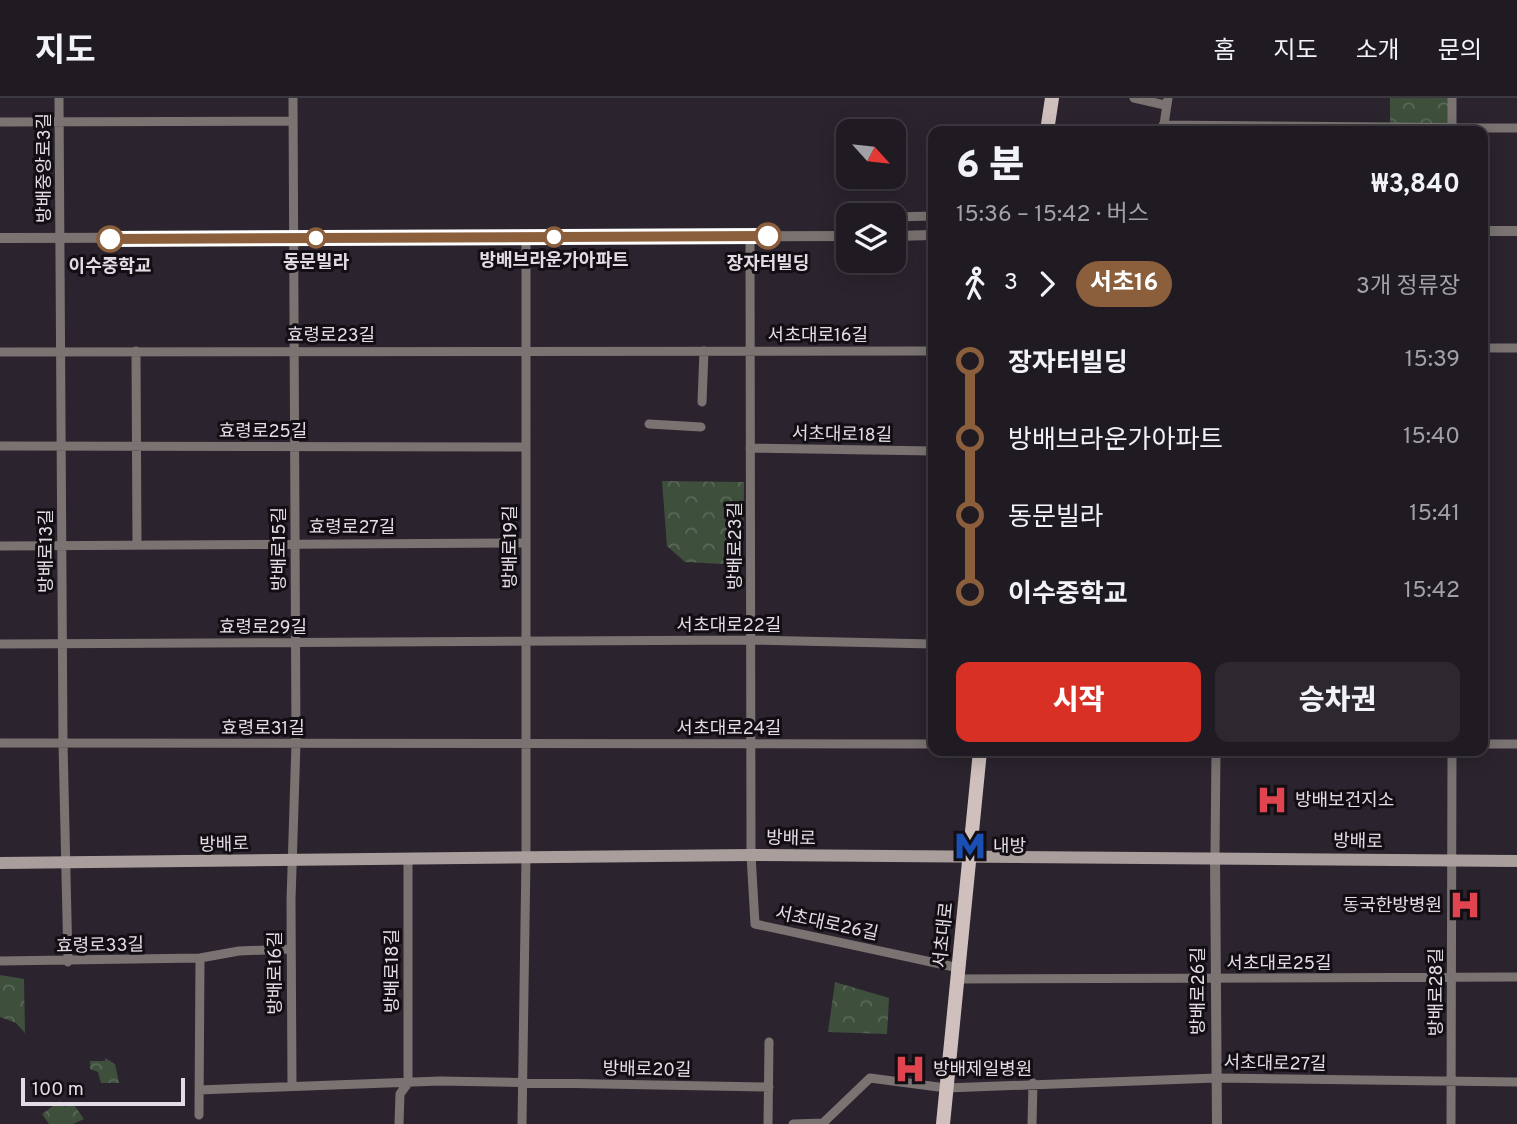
<!DOCTYPE html>
<html lang="ko">
<head>
<meta charset="utf-8">
<style>
  :root { --surface:#201b22; --page:#2d282f; --text:#f1f3f6; --muted:#a2a1a5; --line:#3d3940; --accent:#d93025 }
  body { margin:0; font-family:Overpass,"Noto Sans KR",sans-serif; background:var(--page); color:var(--text); height:100vh; display:flex; flex-direction:column; font-size:26px; white-space:nowrap }
  * { box-sizing:border-box; margin:0 }
  p { font-size:23px; color:var(--muted) }
  .icon { flex:none; width:38px; height:38px; fill:none; stroke:currentColor; stroke-width:2; stroke-linecap:round; stroke-linejoin:round }
  .map { position:relative; flex:1; overflow:hidden }
  .details { position:absolute; left:928px; top:28px; width:560px; height:630px; display:flex; flex-direction:column; background:var(--surface); border-radius:14px; box-shadow:0 4px 18px #0003,0 0 0 2px var(--line) }
  .details>* { flex:none }
  .badge { padding:0 14px; border-radius:23px; font-size:24px; line-height:46px }
  .needle { width:46px; rotate:117deg }
  .fabs { position:absolute; left:836px; top:21px; display:grid; gap:14px }
  .fabs a { display:grid; place-items:center; width:70px; height:70px; border-radius:14px; background:var(--surface); box-shadow:0 4px 18px #0003,0 0 0 2px var(--line); font-size:35px }
  .scale { position:absolute; left:21px; bottom:18px; width:164px; box-sizing:border-box; padding-left:7px; border:4px solid #e2dde4; border-top:0; font-size:19px; line-height:24px; white-space:nowrap; color:#e2dde4; -webkit-text-stroke:5px #120e13; paint-order:stroke }
  .map>.badge { position:absolute; translate:-50% -50%; box-shadow:0 0 0 4px #fff }
  .legs { display:flex; align-items:center; gap:10px; height:77px; padding:0 28px; font-size:23px }
  .legs p { margin-inline-start:auto }
  .summary { display:flex; align-items:center; justify-content:space-between; height:119px; padding:0 28px }
  h1 { font-size:38px; font-weight:800; line-height:52px }
  .action { display:flex; gap:14px; margin-top:auto; padding:14px 28px }
  .action a { flex:1; height:80px; border-radius:14px; background:var(--accent); color:#fff; font-size:28px; font-weight:800; line-height:80px; text-align:center }
  .action a+a { background:var(--page); color:var(--text) }
  ul { padding:0 28px; list-style:none }
  li { display:flex; align-items:center; gap:24px; height:77px; font-size:26px }
  li i { display:grid; place-items:center; width:10px; height:100%; margin:0 9px; background:currentColor }
  li i::after { content:''; width:18px; height:18px; margin:-9px; border:5px solid; border-radius:50%; background:var(--surface) }
  li p { margin-inline-start:auto }
  li:first-child i { background:linear-gradient(#0000 50%,currentColor 0) }
  li:last-child i { background:linear-gradient(currentColor 50%,#0000 0) }
  header { display:flex; align-items:center; gap:42px; box-sizing:border-box; height:98px; padding:0 35px; background:var(--surface); border-bottom:2px solid var(--line) }
  header strong { font-size:33px }
  nav { display:flex; gap:38px; margin-inline-start:auto; font-size:24px }
  .map>svg:first-child { display:block }
</style>
</head>
<body>
<header>
<strong>지도</strong>
<nav><a>홈</a><a>지도</a><a>소개</a><a>문의</a></nav>
</header>
<div class="map">
<svg width="1517" height="1026" viewBox="0 0 1517 1026">
  <defs>
    <pattern id="park-crowns" width="20" height="18" patternUnits="userSpaceOnUse" patternTransform="scale(1.75)"><rect width="20" height="18" fill="#3e503c"/><path d="M2 6a3 3 0 1 1 6 0M12 15a3 3 0 1 1 6 0" fill="none" stroke="#5a6958"/></pattern>
  </defs>
  <rect width="100%" height="100%" fill="#2b242e"/>
  <path fill="url(#park-crowns)" d="M1390,0h59v28l-59,-1z
    M662,383l82,1 -1,83 -58,-3 -18,-16z
    M0,877l24,4 1,54 -9,-10 -16,-6z
    M835,884l54,16 -2,36 -59,-2z
    M105,960l10,6 4,19h-18l-3,-11 -8,-3v-8h15z
    M60,1003l4,6 8,-5 12,17 -11,5h-24l-7,-10z"/>
  <g fill="none" stroke-linecap="round" stroke-linejoin="round">
    <path stroke="#7a7371" stroke-width="9" d="M59,0l4,645 5,219
      M1134,0l31,7
      M1452,0v33
      M0,24l293,-1
      M1163,27l354,3
      M1163,33l5,-33
      M894,119l39,-1
      M750,138l1,619 4,69 204,44
      M840,138l1,-21 8,2
      M1482,250h35
      M136,253l1,194
      M0,254l933,-1
      M702,304l2,-51
      M649,326l52,3
      M0,348l526,1
      M750,350l183,3
      M0,448l525,-3
      M0,546l751,-4 182,4
      M0,645l933,1
      M1482,646h35
      M1215,759l1,-106
      M0,863l200,-3 39,-7 52,-2
      M958,881l559,-2
      M292,988l-1,-186 5,-157 -3,-645
      M199,992l241,-9 329,6
      M199,1017l1,-157
      M399,1026l1,-30 8,-11v-224
      M522,1026l4,-267v-620
      M768,1026l1,-82
      M793,1026l30,-1 47,-45 76,10 270,-10 301,4
      M1032,1026l1,-41
      M1451,1026l1,-373"/>
    <path stroke="#7a7371" stroke-width="10" d="M1482,133h35
      M894,138l39,-1
      M0,140l849,-2
      M1215,759l2,267"/>
    <path stroke="#aa9e9c" stroke-width="12" d="M0,765l751,-8 766,6"/>
    <path stroke="#cfc0bd" stroke-width="14" d="M1047,33l5,-33
      M943,1026l37,-373"/>
  </g>
  <g fill="none" stroke-linecap="round" stroke-linejoin="round">
    <defs>
      <path id="line-1" d="M110,141l658,-3"/>
    </defs>
    <use href="#line-1" stroke="#fff" stroke-width="16"/>
    <use href="#line-1" stroke="#8b5e3c" stroke-width="10"/>
  </g>
  <defs>
    <symbol id="hospital-bare" viewBox="-9 -9 18 18"><path d="M-5-5h3v3.5h4V-5h3V5h-3V1.5h-4V5h-3Z" fill="#e0444e" stroke="#120e13" stroke-width="2.5" paint-order="stroke"/></symbol>
    <symbol id="metro-bare" viewBox="-9 -9 18 18"><path d="M-5.5 5V-5H-3L0 0L3-5H5.5V5H3V-.5L0 4L-3-.5V5Z" fill="#1a4fb4" stroke="#120e13" stroke-width="2.5" paint-order="stroke"/></symbol>
  </defs>
  <g fill-rule="evenodd">
    <use href="#hospital-bare" x="1250" y="680" width="44" height="44"/>
    <use href="#metro-bare" x="948" y="726" width="44" height="44"/>
    <use href="#hospital-bare" x="1443" y="785" width="44" height="44"/>
    <use href="#hospital-bare" x="888" y="949" width="44" height="44"/>
  </g>
  <g fill="#fff" stroke="#8b5e3c" stroke-width="3.5">
    <circle cx="768" cy="138" r="12"/>
    <circle cx="554" cy="139" r="9"/>
    <circle cx="316" cy="140" r="9"/>
    <circle cx="110" cy="141" r="12"/>
  </g>
  <g text-anchor="middle" stroke-width="6" stroke-linejoin="round" paint-order="stroke">
    <g font-size="18" fill="#e2dde4" stroke="#120e13">
      <text transform="translate(44 70) rotate(-90)" y="6">방배중앙로3길</text>
      <text x="331" y="243">효령로23길</text>
      <text x="818" y="243">서초대로16길</text>
      <text x="263" y="339">효령로25길</text>
      <text transform="translate(842 336) rotate(1)" y="6">서초대로18길</text>
      <text x="352" y="435">효령로27길</text>
      <text transform="translate(735 448) rotate(-90)" y="6">방배로23길</text>
      <text transform="translate(510 449) rotate(-90)" y="6">방배로19길</text>
      <text transform="translate(279 451) rotate(-90)" y="6">방배로15길</text>
      <text transform="translate(46 453) rotate(-90)" y="6">방배로13길</text>
      <text x="729" y="533">서초대로22길</text>
      <text x="263" y="535">효령로29길</text>
      <text x="263" y="636">효령로31길</text>
      <text x="729" y="636">서초대로24길</text>
      <text transform="translate(791 740) rotate(1)" y="6">방배로</text>
      <text transform="translate(1358 743) rotate(1)" y="6">방배로</text>
      <text transform="translate(224 746) rotate(-1)" y="6">방배로</text>
      <text transform="translate(827 825) rotate(12)" y="6">서초대로26길</text>
      <text transform="translate(943 837) rotate(-84)" y="6">서초대로</text>
      <text transform="translate(100 847) rotate(-1)" y="6">효령로33길</text>
      <text x="1279" y="871">서초대로25길</text>
      <text transform="translate(392 873) rotate(-90)" y="6">방배로18길</text>
      <text transform="translate(275 875) rotate(-90)" y="6">방배로16길</text>
      <text transform="translate(1198 893) rotate(-90)" y="6">방배로26길</text>
      <text transform="translate(1436 894) rotate(-90)" y="6">방배로28길</text>
      <text transform="translate(1275 965) rotate(1)" y="6">서초대로27길</text>
      <text transform="translate(647 971) rotate(1)" y="6">방배로20길</text>
    </g>
    <g font-size="18" font-weight="bold" fill="#e2dde4" stroke="#120e13">
      <text x="554" y="168">방배브라운가아파트</text>
      <text x="316" y="170">동문빌라</text>
      <text x="768" y="171">장자터빌딩</text>
      <text x="110" y="174">이수중학교</text>
    </g>
    <g font-size="18" fill="#e2dde4" stroke="#120e13" text-anchor="start">
      <text x="1295" y="708">방배보건지소</text>
      <text x="993" y="754">내방</text>
      <text x="1442" y="813" text-anchor="end">동국한방병원</text>
      <text x="933" y="977">방배제일병원</text>
    </g>
  </g>
</svg>
<div class="fabs">
<a><svg class="needle" viewBox="-14 -14 28 28"><path d="M0-13l5 13h-10z" fill="#e53935"/><path d="M0 13l5-13h-10z" fill="#a2a1a5"/></svg></a>
<a><svg class="icon" aria-label="layers" viewBox="0 0 24 24"><path d="M12 4l9 5-9 5-9-5zM3 14l9 5 9-5"/></svg></a>
</div>
<div class="scale">100 m</div>
<section class="details">
<div class="summary"><div><h1>6 분</h1><p>15:36 – 15:42 · 버스</p></div><b>₩3,840</b></div>
<div class="legs"><svg class="icon" aria-label="walk" viewBox="0 0 24 24"><circle cx="13" cy="4" r="2"/><path d="M13 8l-2 6 4 7M11 14l-3 7M7 12l3-4h3l4 4"/></svg>3<svg class="icon" aria-label="forward" viewBox="0 0 24 24"><path d="M9 5l7 7-7 7"/></svg><b class="badge" style="background:#8b5e3c;color:#fff">서초16</b><p>3개 정류장</p></div>
<ul>
<li><i style="color:#8b5e3c"></i><b>장자터빌딩</b><p>15:39</p></li>
<li><i style="color:#8b5e3c"></i><span>방배브라운가아파트</span><p>15:40</p></li>
<li><i style="color:#8b5e3c"></i><span>동문빌라</span><p>15:41</p></li>
<li><i style="color:#8b5e3c"></i><b>이수중학교</b><p>15:42</p></li>
</ul>
<div class="action"><a>시작</a><a>승차권</a></div>
</section>
</div>
</body>
</html>
